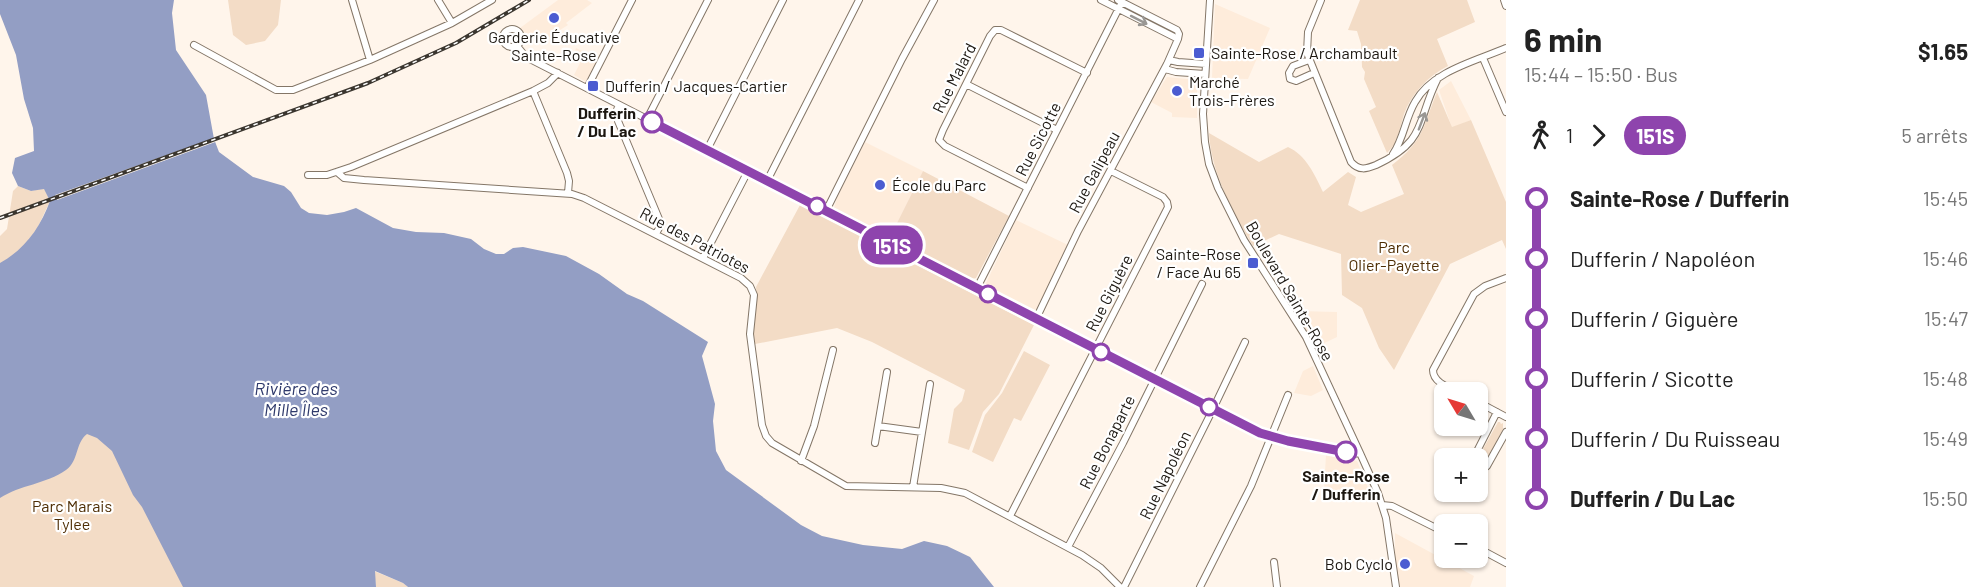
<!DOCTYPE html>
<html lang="fr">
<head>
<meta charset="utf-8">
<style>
  :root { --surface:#fff; --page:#f6f6f6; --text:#222; --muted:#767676 }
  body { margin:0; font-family:Barlow,sans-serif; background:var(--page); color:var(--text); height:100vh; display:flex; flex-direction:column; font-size:22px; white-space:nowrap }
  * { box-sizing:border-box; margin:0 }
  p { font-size:20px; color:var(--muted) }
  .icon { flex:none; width:33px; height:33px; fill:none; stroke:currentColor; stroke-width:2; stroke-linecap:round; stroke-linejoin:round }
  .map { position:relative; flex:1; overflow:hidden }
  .details { display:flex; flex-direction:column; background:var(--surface); width:480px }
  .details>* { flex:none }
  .badge { padding:0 12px; border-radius:20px; font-size:21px; line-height:39px }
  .needle { width:39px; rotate:308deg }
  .controls { position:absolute; left:1434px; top:382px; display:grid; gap:12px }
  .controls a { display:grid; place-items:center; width:54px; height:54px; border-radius:9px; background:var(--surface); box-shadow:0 2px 4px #0004; font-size:30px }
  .map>.badge { position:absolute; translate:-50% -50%; box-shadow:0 0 0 3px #fff }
  .legs { display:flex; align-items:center; gap:9px; height:66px; padding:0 18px; font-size:20px }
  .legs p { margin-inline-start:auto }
  .summary { display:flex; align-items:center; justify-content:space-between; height:102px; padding:0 18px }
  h1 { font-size:33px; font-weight:700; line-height:45px }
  ul { padding:0 18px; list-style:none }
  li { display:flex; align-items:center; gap:21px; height:60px; font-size:22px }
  li i { display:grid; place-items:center; width:9px; height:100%; margin:0 8px; background:currentColor }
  li i::after { content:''; width:15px; height:15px; margin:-8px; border:4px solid; border-radius:50%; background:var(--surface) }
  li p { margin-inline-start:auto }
  li:first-child i { background:linear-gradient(#0000 50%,currentColor 0) }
  li:last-child i { background:linear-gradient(currentColor 50%,#0000 0) }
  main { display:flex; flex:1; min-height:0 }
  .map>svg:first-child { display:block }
</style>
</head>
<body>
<main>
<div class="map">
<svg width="1506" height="587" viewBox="0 0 1506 587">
  <rect width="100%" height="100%" fill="#fff5eb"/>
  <path fill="#feecdb" d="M558,0h29l5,3 -26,20 2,2 -19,12 -2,-3 -15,9 -2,-4 -4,2 -1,-7 -5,-6z
    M1215,4l55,24 -22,51 -36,-1z
    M576,48l22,11 -12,23 -12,-7 8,-16 -8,-5z
    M1167,77l30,3v38l-25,-1v-4l-21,-11z
    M1451,81l20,39 -19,8 -13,-38z
    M865,142l58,29 -26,52v5l7,16 -70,-36 3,-10z
    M1016,220l52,25 -30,63 -3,2 -48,-23 -1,-4z
    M1298,311l39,1v25l-21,10 -21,-35z
    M1313,366l10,24 -12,6 -17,-3 9,-22z
    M1326,455l31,6 16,39 -49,-11z
    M1395,533l79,43 -4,11h-71l-4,-17z"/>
  <path fill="#f3dcc6" d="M228,0h53l-3,25 -13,16 -19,4 -13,-10z
    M1360,0h107l8,22 -38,17 11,27c-20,10 -36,27 -44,48 -4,14 -6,29 -17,39l-18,-42 7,-4 -12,-28 1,-7 -3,-5 -1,-23 -4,-13 -9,-1z
    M1437,92l15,35 19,-7 35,82v47l-4,-9 -52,24 -56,106 -15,-22 -17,-40 -20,-13 -1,-41 -62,-20 -26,12c-20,-34 -42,-73 -44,-113l50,29 29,-15c18,8 27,28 35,45l25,-20 8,5 -8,28 13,7 43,-18 -12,-29c32,-24 31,-39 45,-73z
    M923,171l86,45 -33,62 -4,1 -68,-35 -7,-16v-5z
    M18,186l13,5 13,-3 6,13 -13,28 -13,17 94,201 75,140h-193v-351l7,-7 6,-38z
    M800,205l234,120 -35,69 -16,18 -14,38 -21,-7 6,-34 8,-8 3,-11 -93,-48 -35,-14 -82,16 -2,-17 4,-27 -1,-13z
    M1024,351l26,14 -29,56 -7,-3 -21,44 -21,-10 13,-37 17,-22z
    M1498,422h2l1,2 2,-1v6l-17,32 -3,3 -3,-1 -2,-5z
    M374,571l29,12 5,4h-32z"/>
  <path fill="#939ec4" d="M0,0h174l-2,13 4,37 30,45 8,44 5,13 34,25 31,9 7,6 10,16 8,5 18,2 17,-3 12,-4 37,20 23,4 28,1 27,6 13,10 12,5h8l9,-6 10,-1 43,9 33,18 28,20 16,7 65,41 -6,14 13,48 -2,17 3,30 10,19 75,55 21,11 41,9 39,4 22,-8 23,5 23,11 24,30h-586l-5,-4 -28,-12 1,16h-193l-41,-80 -9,-12 -21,-44 -15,-13 -10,-4c-12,9 -8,27 -21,36 -20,14 -46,15 -66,28v-235c25,-14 40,-35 50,-62l-6,-12 -13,2 -13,-5 -6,-13 3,-15 19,-7 -1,-23 -9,-29 -8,-44 -16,-41z"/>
  <path fill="#fff5eb" d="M217,137l1,4 -161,59 -2,-5z"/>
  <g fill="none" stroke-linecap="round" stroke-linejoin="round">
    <defs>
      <path id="minor" d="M352,0l18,60
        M438,0l14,23
        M1101,0l77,39
        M1210,0l-7,114 2,28 4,22 9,24 26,52 62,97 54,116 18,40 8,25 10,69
        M1321,0l-13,32 -1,21 44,109c8,9 15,7 25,3 52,-24 40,-44 62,-87
        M1504,0l2,6
        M503 38a9 9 0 1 1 18 0a9 9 0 1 1-18 0Z
        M194,45l82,45h17l77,-30 82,-37 40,-23
        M517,46l9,11 734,376 21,7 71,14 8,-1
        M1483,58l23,54
        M1169,60l9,2 28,2
        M1309,60l-16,6 -4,7 1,6 6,2 18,-8
        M1165,69l11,3 29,2
        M966,84l91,46
        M587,88l45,-88
        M533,91l34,82 2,8 -1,12
        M619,105l-3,7 2,9 41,98v9l-3,6
        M647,119l61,-119
        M707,150l76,-150
        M1393,154c11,-16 12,-35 22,-52 17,-31 61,-41 91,-54
        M337,172l7,6 20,2 208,14 12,4 157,80 9,8 4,9 -4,39 12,91 4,11 6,7 74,43 95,2 24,5 117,62 19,13 19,19
        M308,175h19l24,-8 182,-76 15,-8 10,-10
        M767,181l92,-181
        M1028,188l-83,-42 -6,-6 4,-10 47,-94 5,-6h6l86,43
        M826,211l76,-152 32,-59
        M703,258l45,-87
        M977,288l145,-286
        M1036,319l42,-88 89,-167 11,-25 1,-5 -2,-4 -59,-30
        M1460,393c-10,-5 -27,-10 -27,-23l41,-76 11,-8 21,-8
        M1478,402l28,15
        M878,426l44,6
        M875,443l12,-71
        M1473,459l24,-47
        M801,461l13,-35 19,-76
        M1478,467l5,2 4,-3 19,-34
        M913,487l17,-103
        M1382,505l10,1 52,26
        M1010,516l158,-309 -1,-5 -4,-5 -52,-26
        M1068,547l55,-104 79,-159
        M1478,548l28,15
        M1274,562l3,25
        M1124,587l89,-178 32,-67
        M1200,587l51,-101 37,-91"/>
    </defs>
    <use href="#minor" stroke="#847667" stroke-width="8"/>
    <use href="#minor" stroke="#fff" stroke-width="6"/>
    <defs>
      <path id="rail" d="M0,218l368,-135 88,-40 73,-43"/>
    </defs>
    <use href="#rail" stroke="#3b362f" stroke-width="4"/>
    <use href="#rail" stroke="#fff" stroke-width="1.5" stroke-dasharray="4.5" stroke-linecap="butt"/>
  </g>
  <defs><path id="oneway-shaft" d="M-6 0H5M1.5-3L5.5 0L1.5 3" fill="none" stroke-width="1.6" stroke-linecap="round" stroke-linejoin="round" transform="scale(1.5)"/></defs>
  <g stroke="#999794">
    <use href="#oneway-shaft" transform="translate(1139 20) rotate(27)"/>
    <use href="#oneway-shaft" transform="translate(1422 121) rotate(-69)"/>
  </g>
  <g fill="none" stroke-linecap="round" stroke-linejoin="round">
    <defs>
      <path id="line-1" d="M652,122l608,311 28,8 58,11"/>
    </defs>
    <use href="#line-1" stroke="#fff" stroke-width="14"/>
    <use href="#line-1" stroke="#8e44ad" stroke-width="9"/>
  </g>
  <g fill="#4b5cd1" stroke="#fff" stroke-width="2">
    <circle cx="554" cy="18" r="6"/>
    <rect x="1193" y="47" width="12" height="12" rx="3"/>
    <rect x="587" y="80" width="12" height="12" rx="3"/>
    <circle cx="1177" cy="91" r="6"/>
    <circle cx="880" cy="185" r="6"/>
    <rect x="1247" y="257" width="12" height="12" rx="3"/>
    <circle cx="1405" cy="564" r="6"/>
  </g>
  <g fill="#fff" stroke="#8e44ad" stroke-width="3">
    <circle cx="652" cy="122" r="10"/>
    <circle cx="817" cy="206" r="8"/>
    <circle cx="988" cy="294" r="8"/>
    <circle cx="1101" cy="352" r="8"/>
    <circle cx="1209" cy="407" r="8"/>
    <circle cx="1346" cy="452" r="10"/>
  </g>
  <g text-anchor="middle" stroke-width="4.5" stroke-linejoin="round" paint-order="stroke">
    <g font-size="16" fill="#1c1711" stroke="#fff" text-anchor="start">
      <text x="554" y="43" text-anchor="middle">Garderie Éducative<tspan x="554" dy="18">Sainte-Rose</tspan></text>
      <text x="1211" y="59">Sainte-Rose / Archambault</text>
      <text x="1189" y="88">Marché<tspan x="1189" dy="18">Trois-Frères</tspan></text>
      <text x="605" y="92">Dufferin / Jacques-Cartier</text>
      <text x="892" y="191">École du Parc</text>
      <text x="1241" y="260" text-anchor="end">Sainte-Rose<tspan x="1241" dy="18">/ Face Au 65</tspan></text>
      <text x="1393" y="570" text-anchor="end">Bob Cyclo</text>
    </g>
    <g font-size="16" fill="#1c1711" stroke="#fff">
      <text transform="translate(954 78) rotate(-63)" y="6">Rue Malard</text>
      <text transform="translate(1038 139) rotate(-63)" y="6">Rue Sicotte</text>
      <text transform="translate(1094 172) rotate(-62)" y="6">Rue Galipeau</text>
      <text transform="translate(695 240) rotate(28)" y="6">Rue des Patriotes</text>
      <text transform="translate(1290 291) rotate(60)" y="6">Boulevard Sainte-Rose</text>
      <text transform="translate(1109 293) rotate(-63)" y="6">Rue Giguère</text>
      <text transform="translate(1107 442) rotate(-63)" y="6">Rue Bonaparte</text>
      <text transform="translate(1165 475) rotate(-64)" y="6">Rue Napoléon</text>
    </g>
    <g font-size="16" font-weight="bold" fill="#1c1711" stroke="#fff" text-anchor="end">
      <text x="636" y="119">Dufferin<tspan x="636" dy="18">/ Du Lac</tspan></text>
      <text x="1346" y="482" text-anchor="middle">Sainte-Rose<tspan x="1346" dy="18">/ Dufferin</tspan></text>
    </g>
    <g font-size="16" fill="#4e2e05" stroke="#fff">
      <text x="1394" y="253">Parc<tspan x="1394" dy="18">Olier-Payette</tspan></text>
      <text x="72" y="512">Parc Marais<tspan x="72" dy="18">Tylee</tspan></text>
    </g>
    <g font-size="18" font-style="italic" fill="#2f3a6c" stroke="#fff">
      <text x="296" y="395">Rivière des<tspan x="296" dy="21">Mille Îles</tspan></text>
    </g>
  </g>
</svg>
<div class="controls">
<a><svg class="needle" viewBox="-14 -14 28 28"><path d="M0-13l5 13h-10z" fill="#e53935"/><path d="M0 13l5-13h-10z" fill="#767676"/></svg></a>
<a>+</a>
<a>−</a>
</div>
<b class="badge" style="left:892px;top:245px;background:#8e44ad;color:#fff">151S</b>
</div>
<section class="details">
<div class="summary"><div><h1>6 min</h1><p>15:44 – 15:50 · Bus</p></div><b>$1.65</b></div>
<div class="legs"><svg class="icon" aria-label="walk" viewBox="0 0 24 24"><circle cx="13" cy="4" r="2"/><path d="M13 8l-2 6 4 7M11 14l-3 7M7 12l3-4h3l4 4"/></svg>1<svg class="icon" aria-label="forward" viewBox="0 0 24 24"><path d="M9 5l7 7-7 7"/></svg><b class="badge" style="background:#8e44ad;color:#fff">151S</b><p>5 arrêts</p></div>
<ul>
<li><i style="color:#8e44ad"></i><b>Sainte-Rose / Dufferin</b><p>15:45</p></li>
<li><i style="color:#8e44ad"></i><span>Dufferin / Napoléon</span><p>15:46</p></li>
<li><i style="color:#8e44ad"></i><span>Dufferin / Giguère</span><p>15:47</p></li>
<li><i style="color:#8e44ad"></i><span>Dufferin / Sicotte</span><p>15:48</p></li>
<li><i style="color:#8e44ad"></i><span>Dufferin / Du Ruisseau</span><p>15:49</p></li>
<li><i style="color:#8e44ad"></i><b>Dufferin / Du Lac</b><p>15:50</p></li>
</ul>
</section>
</main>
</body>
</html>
